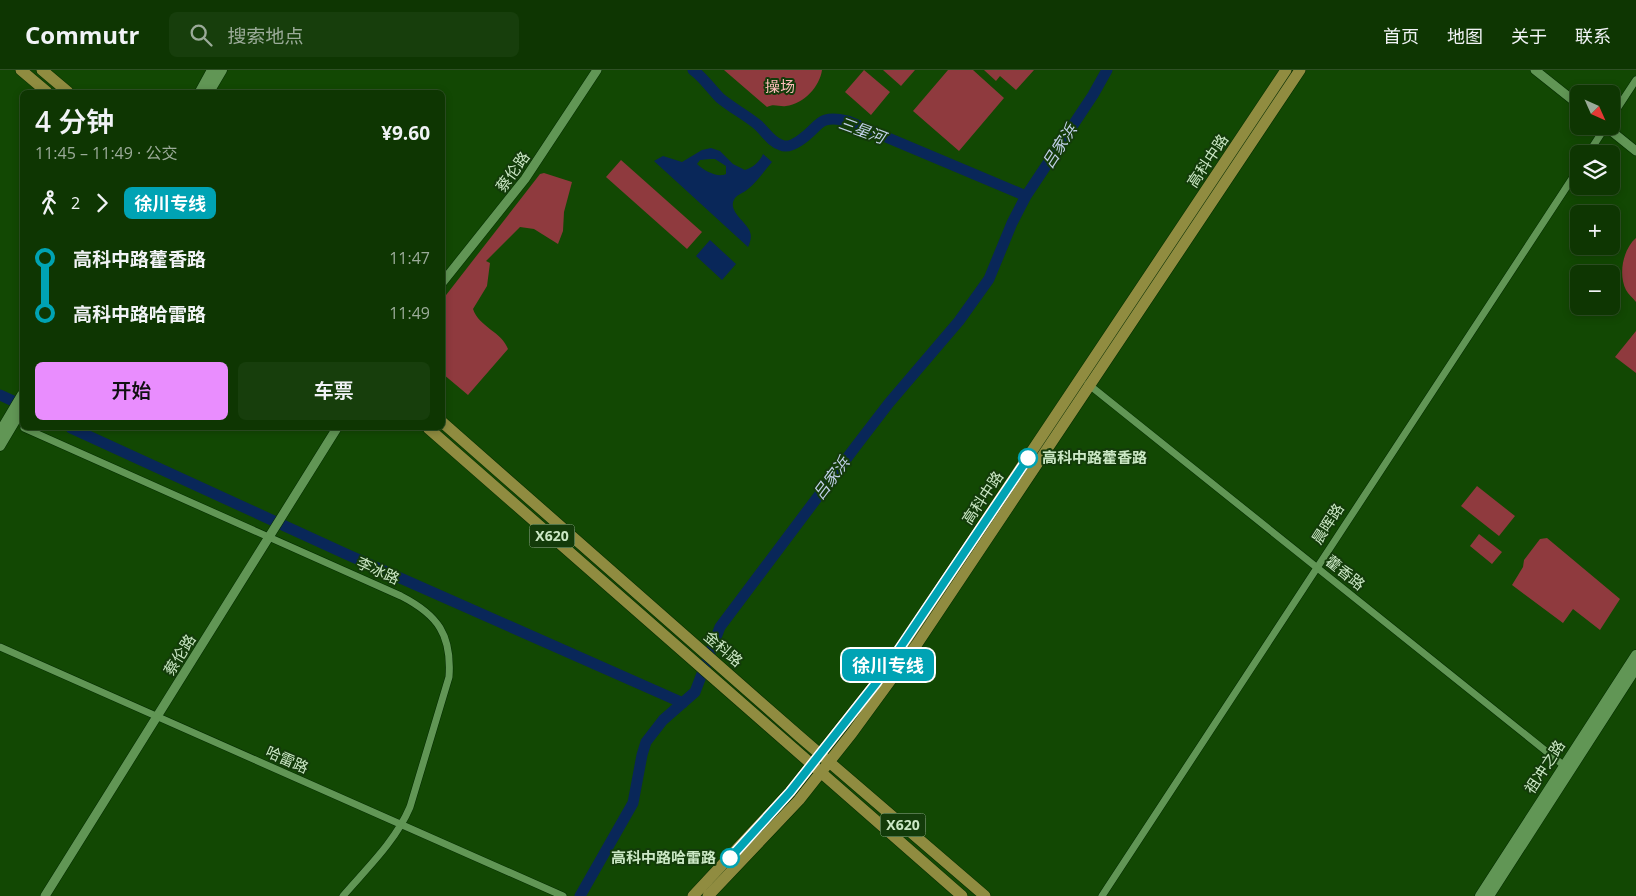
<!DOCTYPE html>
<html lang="zh">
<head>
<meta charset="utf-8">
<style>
  :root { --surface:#0e3602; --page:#173e0c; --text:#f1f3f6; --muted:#9bab99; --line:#2e5024; --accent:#e98dfe }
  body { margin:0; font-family:"Open Sans","Noto Sans SC",sans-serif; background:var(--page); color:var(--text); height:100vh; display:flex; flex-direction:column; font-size:19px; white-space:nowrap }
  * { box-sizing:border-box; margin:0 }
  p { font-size:16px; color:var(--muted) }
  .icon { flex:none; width:28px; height:28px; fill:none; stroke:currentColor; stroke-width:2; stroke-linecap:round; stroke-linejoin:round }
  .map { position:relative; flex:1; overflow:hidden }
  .sheet { position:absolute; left:20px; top:20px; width:425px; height:340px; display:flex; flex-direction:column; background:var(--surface); border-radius:8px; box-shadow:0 2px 8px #0003,0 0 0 1px var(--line) }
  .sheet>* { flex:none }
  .badge { padding:0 10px; border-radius:8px; font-size:18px; line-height:32px }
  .needle { width:32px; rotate:135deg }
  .fabs { position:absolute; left:1570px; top:15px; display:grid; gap:10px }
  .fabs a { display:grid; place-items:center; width:50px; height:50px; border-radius:8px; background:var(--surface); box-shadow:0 2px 8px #0003,0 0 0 1px var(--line); font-size:25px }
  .map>.badge { position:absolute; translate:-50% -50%; box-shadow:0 0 0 2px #fff }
  .legs { display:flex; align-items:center; gap:8px; height:55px; padding:0 15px; font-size:16px }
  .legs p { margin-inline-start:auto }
  .summary { display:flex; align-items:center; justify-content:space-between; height:85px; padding:0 15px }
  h1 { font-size:28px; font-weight:600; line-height:38px }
  .primary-button { display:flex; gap:10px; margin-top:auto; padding:10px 15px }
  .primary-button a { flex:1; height:58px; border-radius:8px; background:var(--accent); color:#111; font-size:20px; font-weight:600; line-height:58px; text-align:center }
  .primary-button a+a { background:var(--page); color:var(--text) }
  ul { padding:0 15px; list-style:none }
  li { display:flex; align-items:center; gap:18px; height:55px; font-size:19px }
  li i { display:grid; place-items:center; width:8px; height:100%; margin:0 6px; background:currentColor }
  li i::after { content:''; width:12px; height:12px; margin:-6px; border:4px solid; border-radius:50%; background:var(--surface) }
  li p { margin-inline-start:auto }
  li:first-child i { background:linear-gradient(#0000 50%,currentColor 0) }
  li:last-child i { background:linear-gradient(currentColor 50%,#0000 0) }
  header { display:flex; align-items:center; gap:30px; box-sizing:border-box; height:70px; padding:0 25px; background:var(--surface); border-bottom:1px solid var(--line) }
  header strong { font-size:24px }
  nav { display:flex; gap:28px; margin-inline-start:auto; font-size:18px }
  .search { width:350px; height:45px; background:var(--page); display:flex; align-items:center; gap:12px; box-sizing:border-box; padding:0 18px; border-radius:8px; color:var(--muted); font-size:19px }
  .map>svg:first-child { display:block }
</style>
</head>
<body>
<header>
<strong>Commutr</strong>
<div class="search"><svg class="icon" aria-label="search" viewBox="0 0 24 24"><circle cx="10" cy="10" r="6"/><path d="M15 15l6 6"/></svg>搜索地点</div>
<nav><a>首页</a><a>地图</a><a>关于</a><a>联系</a></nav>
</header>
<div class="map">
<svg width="1636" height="826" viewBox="0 0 1636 826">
  <rect width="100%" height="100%" fill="#124803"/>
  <path fill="#8f3a3e" d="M724,0h98c-2,16 -18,34 -36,36 -7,1 -12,-3 -19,1z
    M864,0l26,22 -19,23 -26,-23z
    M883,0h32l-14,16z
    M948,0h25l31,28 -45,53 -46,-40z
    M984,0h50l-18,20 -16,-14 -4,5z
    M621,90l81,72 -15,17 -81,-72z
    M544,103l28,9 -8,30 -1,19 -5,13 -24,-15 -14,-2 -34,34 4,2 -3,23 -14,23c6,18 29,23 35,40l-40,46 -25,-21v-75l97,-125z
    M1636,168v64c-3,-4 -8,-8 -10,-12 -8,-16 -3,-41 10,-52z
    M1636,261v42l-21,-16z
    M1477,416l38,30 -16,20 -38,-30z
    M1479,464l23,18 -10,12 -22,-18z
    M1547,468l73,61 -20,31 -27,-21 -10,14 -51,-38 11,-18 1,-7 16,-21z"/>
  <path fill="#092759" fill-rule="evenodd" d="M711,78l9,3 13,13 12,6c7,-2 15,-8 18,-16l9,8c-8,9 -15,20 -24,27 -4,4 -10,5 -13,9 -9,13 12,24 15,34 2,5 0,11 -2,15l-94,-86 9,-5 19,6 20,-12zM710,89h5l11,7v8c-8,4 -22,-3 -29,-10l3,-4z
    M710,170l26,24 -14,16 -26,-24z"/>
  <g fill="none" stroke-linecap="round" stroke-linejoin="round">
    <path stroke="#092759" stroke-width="11" d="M693,0c10,7 18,19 27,28 12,10 26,17 38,27 7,6 13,17 23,20 6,3 12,0 18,-4 22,-14 17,-27 49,-20l178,75
      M0,325l22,10
      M71,358l275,126 337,149
      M580,826l53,-93 9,-48 4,-13 17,-22 32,-28 25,-65 136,-181 33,-43 70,-82 30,-42 23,-56 14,-27 67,-101 14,-25"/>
    <defs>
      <path id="minor" d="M1611,48l25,-38
        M1588,84l18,-28
        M1088,314l479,384
        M24,358l377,168c37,19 51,39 48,81l-39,130c-15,35 -43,61 -67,89
        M0,577l563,249
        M1102,826l477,-728"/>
      <path id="tertiary" d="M1535,0l44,35
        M1605,56l31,25
        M442,213l83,-104 72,-109
        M45,826l292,-468"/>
      <path id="secondary" d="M200,22l12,-22
        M209,22l13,-22
        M0,362l22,-37
        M0,376l22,-37
        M1480,826l156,-241
        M1489,826l147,-228"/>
      <path id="primary" d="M21,0l26,22
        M42,0l26,22
        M442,352l357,314 186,160
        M428,358l534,468
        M693,826l97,-104 87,-110 31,-45 378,-567
        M708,826l91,-96 53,-67 65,-89 383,-574"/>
    </defs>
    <use href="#minor" stroke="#032b00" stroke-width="8"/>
    <use href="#tertiary" stroke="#032b00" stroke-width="10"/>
    <use href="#secondary" stroke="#032b00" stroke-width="11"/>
    <use href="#primary" stroke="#032b00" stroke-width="12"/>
    <use href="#minor" stroke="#619655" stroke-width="7"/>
    <use href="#tertiary" stroke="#619655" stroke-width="9"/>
    <use href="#secondary" stroke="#619655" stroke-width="10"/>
    <use href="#primary" stroke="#908c40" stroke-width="11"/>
  </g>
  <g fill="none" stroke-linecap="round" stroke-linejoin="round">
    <defs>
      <path id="line-1" d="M730,788l60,-66 87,-110 151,-224"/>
    </defs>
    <use href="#line-1" stroke="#fff" stroke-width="11"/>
    <use href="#line-1" stroke="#00a3b4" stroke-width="8"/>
  </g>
  <g fill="#fff" stroke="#00a3b4" stroke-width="2.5">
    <circle cx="1028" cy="388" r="9"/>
    <circle cx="730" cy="788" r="9"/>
  </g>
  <g text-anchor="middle" stroke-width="4" stroke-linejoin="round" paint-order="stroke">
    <g fill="#133b0a" stroke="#94b48d" stroke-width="1">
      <rect x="529.5" y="454.5" width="45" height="23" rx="4"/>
      <rect x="880.5" y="743.5" width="45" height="23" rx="4"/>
    </g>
    <g font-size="14" font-weight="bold" fill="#cbe8c5">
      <text x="552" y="471">X620</text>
      <text x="903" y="760">X620</text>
    </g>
    <g font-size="15" fill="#febdbb" stroke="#133b0a">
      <text x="780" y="22">操场</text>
    </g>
    <g font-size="15" fill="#cbe8c5" stroke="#133b0a">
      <text transform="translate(1208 91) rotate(-56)" y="5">高科中路</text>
      <text transform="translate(513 102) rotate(-54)" y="5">蔡伦路</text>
      <text transform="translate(983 428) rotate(-56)" y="5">高科中路</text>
      <text transform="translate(1328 454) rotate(-57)" y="5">晨晖路</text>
      <text transform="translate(378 501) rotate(24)" y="5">李冰路</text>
      <text transform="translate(1345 503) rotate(39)" y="5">藿香路</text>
      <text transform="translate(723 579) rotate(41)" y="5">金科路</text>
      <text transform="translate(180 585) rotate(-58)" y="5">蔡伦路</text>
      <text transform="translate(287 690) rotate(24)" y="5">哈雷路</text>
      <text transform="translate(1545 697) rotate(-57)" y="5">祖冲之路</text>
    </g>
    <g font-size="15" font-weight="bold" fill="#cbe8c5" stroke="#133b0a" text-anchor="start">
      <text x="1042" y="393">高科中路藿香路</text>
      <text x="716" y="793" text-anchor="end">高科中路哈雷路</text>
    </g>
    <g font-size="16" font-style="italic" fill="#c1d0e8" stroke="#133b0a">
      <text transform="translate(862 60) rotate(20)" y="6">三星河</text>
      <text transform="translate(1059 76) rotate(-57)" y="6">吕家浜</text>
      <text transform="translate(831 408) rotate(-53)" y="6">吕家浜</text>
    </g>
  </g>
</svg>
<div class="fabs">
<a><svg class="needle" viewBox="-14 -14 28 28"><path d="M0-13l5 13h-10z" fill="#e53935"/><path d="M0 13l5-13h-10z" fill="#9bab99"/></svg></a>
<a><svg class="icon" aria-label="layers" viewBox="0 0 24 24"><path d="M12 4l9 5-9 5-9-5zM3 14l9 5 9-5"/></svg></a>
<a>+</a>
<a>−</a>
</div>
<b class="badge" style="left:888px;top:595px;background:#00a3b4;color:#fff">徐川专线</b>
<section class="sheet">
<div class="summary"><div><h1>4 分钟</h1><p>11:45 – 11:49 · 公交</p></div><b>¥9.60</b></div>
<div class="legs"><svg class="icon" aria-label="walk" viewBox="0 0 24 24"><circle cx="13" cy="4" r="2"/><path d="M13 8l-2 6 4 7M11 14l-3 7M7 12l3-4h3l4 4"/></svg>2<svg class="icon" aria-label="forward" viewBox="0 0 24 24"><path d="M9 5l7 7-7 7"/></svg><b class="badge" style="background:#00a3b4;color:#fff">徐川专线</b></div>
<ul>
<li><i style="color:#00a3b4"></i><b>高科中路藿香路</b><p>11:47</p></li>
<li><i style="color:#00a3b4"></i><b>高科中路哈雷路</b><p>11:49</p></li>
</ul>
<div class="primary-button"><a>开始</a><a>车票</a></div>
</section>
</div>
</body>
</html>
